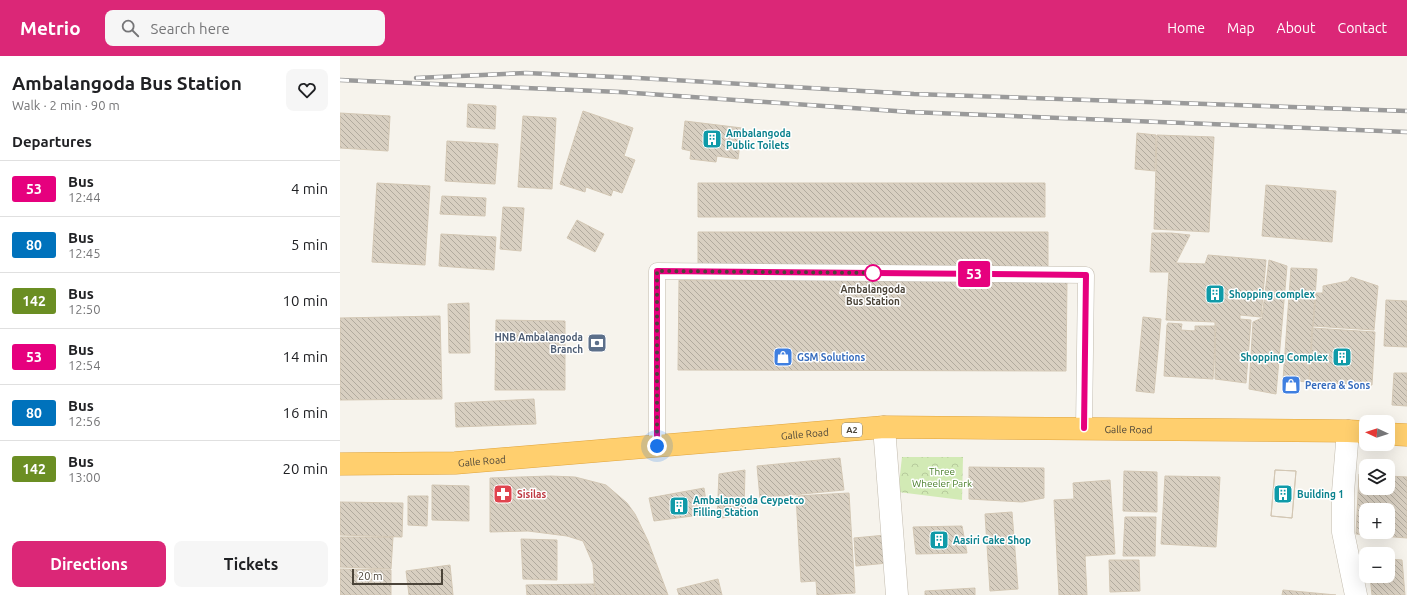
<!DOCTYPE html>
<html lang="en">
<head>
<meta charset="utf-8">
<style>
  :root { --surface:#fff; --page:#f6f6f6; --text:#202124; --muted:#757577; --line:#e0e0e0; --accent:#db2777 }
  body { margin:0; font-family:Ubuntu,sans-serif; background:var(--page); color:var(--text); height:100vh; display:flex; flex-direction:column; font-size:15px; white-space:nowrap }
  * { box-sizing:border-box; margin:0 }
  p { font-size:13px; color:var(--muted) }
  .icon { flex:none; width:22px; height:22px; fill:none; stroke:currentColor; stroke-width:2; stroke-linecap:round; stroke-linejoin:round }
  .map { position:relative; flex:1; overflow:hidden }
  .details { display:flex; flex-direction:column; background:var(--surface); width:340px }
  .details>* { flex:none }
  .badge { padding:0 8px; border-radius:3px; font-size:14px; line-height:26px }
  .needle { width:26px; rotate:274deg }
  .buttons { position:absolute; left:1019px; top:359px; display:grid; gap:8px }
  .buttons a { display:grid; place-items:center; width:36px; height:36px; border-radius:8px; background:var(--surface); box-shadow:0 4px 16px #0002; font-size:20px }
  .scale { position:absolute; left:12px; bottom:10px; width:91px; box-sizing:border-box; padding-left:4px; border:2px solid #4b4439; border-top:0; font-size:11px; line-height:14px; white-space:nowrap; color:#4b4439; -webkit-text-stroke:3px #fff; paint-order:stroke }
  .you { position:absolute; width:20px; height:20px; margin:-10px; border:3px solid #fff; border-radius:50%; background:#1a73e8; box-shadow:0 0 0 6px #1a73e833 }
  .map>.badge { position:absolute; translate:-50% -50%; box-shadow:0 0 0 2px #fff }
  h2 { padding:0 12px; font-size:15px; line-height:36px }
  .round { display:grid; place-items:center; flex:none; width:42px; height:42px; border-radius:8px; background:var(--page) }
  .headline { display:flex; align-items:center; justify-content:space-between; height:68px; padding:0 12px }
  h1 { font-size:19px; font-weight:600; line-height:30px }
  .primary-button { display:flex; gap:8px; margin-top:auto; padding:8px 12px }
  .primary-button a { flex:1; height:46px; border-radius:8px; background:var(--accent); color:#fff; font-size:16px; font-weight:600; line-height:46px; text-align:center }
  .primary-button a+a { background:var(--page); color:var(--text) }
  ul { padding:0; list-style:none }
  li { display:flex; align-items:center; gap:12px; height:56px; padding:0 12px; border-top:1px solid var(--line) }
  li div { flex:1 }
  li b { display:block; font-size:15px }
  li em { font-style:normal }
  li .badge { min-width:44px; font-weight:700; text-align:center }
  header { display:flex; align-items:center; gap:24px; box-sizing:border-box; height:56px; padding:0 20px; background:var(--accent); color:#fff }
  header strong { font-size:19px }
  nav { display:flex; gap:22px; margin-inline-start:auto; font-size:14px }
  .search { width:280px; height:36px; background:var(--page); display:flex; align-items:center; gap:10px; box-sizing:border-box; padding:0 14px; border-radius:8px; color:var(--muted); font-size:15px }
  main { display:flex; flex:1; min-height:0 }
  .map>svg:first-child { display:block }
</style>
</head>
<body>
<header>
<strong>Metrio</strong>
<div class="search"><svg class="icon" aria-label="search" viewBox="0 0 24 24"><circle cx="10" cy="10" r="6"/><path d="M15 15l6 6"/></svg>Search here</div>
<nav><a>Home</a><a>Map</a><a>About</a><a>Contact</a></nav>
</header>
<main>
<section class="details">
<div class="headline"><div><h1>Ambalangoda Bus Station</h1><p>Walk · 2 min · 90 m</p></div><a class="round"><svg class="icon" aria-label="heart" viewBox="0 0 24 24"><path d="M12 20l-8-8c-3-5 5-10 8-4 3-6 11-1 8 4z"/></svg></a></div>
<h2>Departures</h2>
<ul>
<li><span class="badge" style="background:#e6007e;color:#fff">53</span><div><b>Bus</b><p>12:44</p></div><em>4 min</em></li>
<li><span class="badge" style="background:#0072bc;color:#fff">80</span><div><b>Bus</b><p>12:45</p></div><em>5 min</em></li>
<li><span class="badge" style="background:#6b8e23;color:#fff">142</span><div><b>Bus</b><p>12:50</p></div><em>10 min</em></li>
<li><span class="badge" style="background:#e6007e;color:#fff">53</span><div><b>Bus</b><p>12:54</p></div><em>14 min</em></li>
<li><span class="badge" style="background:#0072bc;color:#fff">80</span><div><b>Bus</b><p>12:56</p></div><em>16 min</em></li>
<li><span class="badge" style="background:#6b8e23;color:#fff">142</span><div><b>Bus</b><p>13:00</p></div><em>20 min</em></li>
</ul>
<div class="primary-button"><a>Directions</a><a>Tickets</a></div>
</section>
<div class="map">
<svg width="1067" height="539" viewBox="0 0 1067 539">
  <defs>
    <pattern id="park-crowns" width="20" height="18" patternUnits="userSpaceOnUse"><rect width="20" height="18" fill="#d2eab5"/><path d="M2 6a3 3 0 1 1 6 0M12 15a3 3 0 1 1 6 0" fill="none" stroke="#b6ca9c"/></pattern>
    <pattern id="building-back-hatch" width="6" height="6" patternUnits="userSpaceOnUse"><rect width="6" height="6" fill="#d8cfc1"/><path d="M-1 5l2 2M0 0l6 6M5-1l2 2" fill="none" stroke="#b1aa9e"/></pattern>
  </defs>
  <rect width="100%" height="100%" fill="#f6f3ec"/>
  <path fill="url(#park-crowns)" d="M562,401h61l-1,43 -64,-8z"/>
  <path fill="url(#building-back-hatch)" stroke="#d3c7b4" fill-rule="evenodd" d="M128,48l28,2 -1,23 -28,-2z
    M243,55l50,17 -9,28 11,4 -13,33 -9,-3 -2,6 -25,-9 -1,5 -25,-8z
    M0,57l50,3 -2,35 -48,-3z
    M183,60l33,2 -4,71 -34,-2z
    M345,65l57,7 -4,31 -21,-3 -1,6 -26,-3 1,-8 -9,-2z
    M797,77l19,2 -1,36 -20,-2z
    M817,79l57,2 -5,95 -55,-3z
    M107,85l51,3 -3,40 -50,-3z
    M37,127l53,3 -5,79 -53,-3z
    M358,127h347v34h-347z
    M926,129l70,6 -4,51 -70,-6z
    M102,140l44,2 -1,18 -45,-2z
    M163,151l21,1 -3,43 -21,-2z
    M237,164l27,14 -9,18 -28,-14z
    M358,176h350v36l-350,1z
    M812,177h19l19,2 -14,28 29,1 3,-9 58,5 -5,57 -21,-2v4l11,1 -5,63 -31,-4v-57l-49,-2 3,-48h-19z
    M101,178l55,3 -2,33 -55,-4z
    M929,204l18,6 -11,128 -27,-5 4,-67 9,-4z
    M951,212l26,1 -8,113 -26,-2z
    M1011,221l27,9 -4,44 -61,-4 3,-33h7v-7l25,-5z
    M339,224h388l-1,91 -388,-1z
    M1046,244l21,1v46l-23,-1z
    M129,247l1,50h-21l-1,-49z
    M100,260l2,83 -102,1v-82z
    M803,261l18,2 -7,74 -18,-2z
    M156,264l69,1v69h-70z
    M828,267l14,1 -1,6 14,1v-5h21l-3,53 -49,-3 3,-51z
    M972,272l63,4 -3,53 -63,-3z
    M1054,317h13v33l-15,-1z
    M194,343l2,25 -80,3 -1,-24z
    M500,402l4,32 -84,8 -3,-32z
    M629,411l75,1v30l-22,4 -53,-3z
    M405,414l-1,44 -27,5 2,-45z
    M935,414l21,1 -4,47 -21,-2z
    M935,414l21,1 -4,47 -21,-2z
    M784,415l33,1v40l-34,-1z
    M1019,418h7v14h22v-12l19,1v61l-51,-4zM1026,454h22v22h-22z
    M210,420l25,1 31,8 21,18 8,11 13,27 20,54h-73l-2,-31 -10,-23 -16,-5 -39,-5 -38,1v-54z
    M825,420l55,1 -4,70 -55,-3z
    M770,424l5,74 -30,2 2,39h-28l-5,-95 20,-1 -1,-16z
    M92,429l37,1v35l-37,-1z
    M364,432l4,26 -54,7 -5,-23z
    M509,437l6,100 -38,2 -1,-14 -15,1 -5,-86z
    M68,440h20l-1,30 -19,-1z
    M0,446l63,1 -1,34 -62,-2z
    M672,456l6,77 -28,2 -5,-77z
    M785,461h31l-1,39h-32z
    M622,470l5,27 -51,1 -3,-27z
    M546,479l2,28 -32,3 -2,-28z
    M0,481h53l-2,32 -51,-2z
    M181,483l36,1v40l-34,-1z
    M1048,503l14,1 3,35h-33l-2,-19h18z
    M769,504h30l1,31 -30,1z
    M110,509l3,30h-44l-3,-24z
    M0,513l51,1v25h-51z
    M378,523l4,16h-43l-2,-6z
    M254,528l1,11h-68l-1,-10z
    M635,532v7h-50v-4z
    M943,534l53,5h-54z"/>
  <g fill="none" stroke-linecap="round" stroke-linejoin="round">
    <defs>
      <path id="lane" d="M317,390v-175l429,4 -2,153"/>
      <path id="street" d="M544,371l13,168
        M1008,375l-5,61v40l13,63"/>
      <g id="highway">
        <path d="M1048,378l19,1"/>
        <path id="s1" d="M0,408l115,-1 429,-36 464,4 18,1"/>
      </g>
    </defs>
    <use href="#lane" stroke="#c2bbae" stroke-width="17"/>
    <use href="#street" stroke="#c2bbae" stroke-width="23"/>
    <use href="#highway" stroke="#e0a43c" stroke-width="23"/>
    <use href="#lane" stroke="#fff" stroke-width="16"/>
    <use href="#street" stroke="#fff" stroke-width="22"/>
    <use href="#highway" stroke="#ffcf6e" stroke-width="22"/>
    <defs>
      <path id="rail" d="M76,22l110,-5 112,5 276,16 493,17
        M0,24l280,12 290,20 497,20"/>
    </defs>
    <use href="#rail" stroke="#9a9a9a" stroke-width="4.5"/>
    <use href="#rail" stroke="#fff" stroke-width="3" stroke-dasharray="9" stroke-linecap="butt"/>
  </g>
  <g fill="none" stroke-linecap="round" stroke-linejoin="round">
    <defs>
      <path id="line" d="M317,390v-175l429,4 -2,153"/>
    </defs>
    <use href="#line" stroke="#fff" stroke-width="9"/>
    <use href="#line" stroke="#e6007e" stroke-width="6"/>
    <path stroke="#4b4439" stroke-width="4" stroke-dasharray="0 7.2" d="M317,390v-175l223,2h-7"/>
  </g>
  <defs>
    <symbol id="building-square" viewBox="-11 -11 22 22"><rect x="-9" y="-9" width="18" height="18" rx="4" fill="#0f9aa8" stroke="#fff"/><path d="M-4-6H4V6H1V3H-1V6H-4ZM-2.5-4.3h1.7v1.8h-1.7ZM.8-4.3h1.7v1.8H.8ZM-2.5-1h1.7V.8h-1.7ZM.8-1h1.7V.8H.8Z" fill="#fff"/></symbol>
    <symbol id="bank-square" viewBox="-11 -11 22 22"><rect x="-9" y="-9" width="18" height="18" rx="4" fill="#5c6f8a" stroke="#fff"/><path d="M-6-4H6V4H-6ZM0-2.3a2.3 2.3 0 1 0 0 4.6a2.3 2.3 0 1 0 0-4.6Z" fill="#fff"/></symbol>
    <symbol id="shop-square" viewBox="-11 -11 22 22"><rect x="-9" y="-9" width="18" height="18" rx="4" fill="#3f7fe0" stroke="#fff"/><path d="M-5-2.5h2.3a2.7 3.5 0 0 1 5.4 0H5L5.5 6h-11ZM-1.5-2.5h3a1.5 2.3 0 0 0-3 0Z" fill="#fff"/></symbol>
    <symbol id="pharmacy-square" viewBox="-11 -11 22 22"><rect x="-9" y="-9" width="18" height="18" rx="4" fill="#e0444e" stroke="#fff"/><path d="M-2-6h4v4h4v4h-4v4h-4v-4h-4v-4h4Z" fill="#fff"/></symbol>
  </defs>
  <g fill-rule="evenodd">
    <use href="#building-square" x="361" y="72" width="22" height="22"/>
    <use href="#building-square" x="864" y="227" width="22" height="22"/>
    <use href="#bank-square" x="246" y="276" width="22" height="22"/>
    <use href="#shop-square" x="432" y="290" width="22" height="22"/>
    <use href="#building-square" x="991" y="290" width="22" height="22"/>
    <use href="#shop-square" x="940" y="318" width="22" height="22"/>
    <use href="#pharmacy-square" x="152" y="427" width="22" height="22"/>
    <use href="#building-square" x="932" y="427" width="22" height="22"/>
    <use href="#building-square" x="328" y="439" width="22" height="22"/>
    <use href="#building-square" x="588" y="473" width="22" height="22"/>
  </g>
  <circle fill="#fff" stroke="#e6007e" stroke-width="2" cx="533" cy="217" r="8"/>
  <g text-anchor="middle" stroke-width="3" stroke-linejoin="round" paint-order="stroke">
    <rect fill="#fff" stroke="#817c74" stroke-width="1" x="502" y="367" width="20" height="14" rx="3"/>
    <g font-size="9" font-weight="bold" fill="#4b4439">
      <text x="512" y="377">A2</text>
    </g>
    <g font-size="10" font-weight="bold" fill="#0d838f" stroke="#fff" text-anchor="start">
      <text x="386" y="81">Ambalangoda<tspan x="386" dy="12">Public Toilets</tspan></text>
      <text x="889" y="242">Shopping complex</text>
      <text x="988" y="305" text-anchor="end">Shopping Complex</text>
      <text x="957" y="442">Building 1</text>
      <text x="353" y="448">Ambalangoda Ceypetco<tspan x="353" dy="12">Filling Station</tspan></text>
      <text x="613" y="488">Aasiri Cake Shop</text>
    </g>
    <g font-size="10" font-weight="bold" fill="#4b4439" stroke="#fff">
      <text x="533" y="237">Ambalangoda<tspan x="533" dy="12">Bus Station</tspan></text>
    </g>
    <g font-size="10" font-weight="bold" fill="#4e5e75" stroke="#fff" text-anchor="end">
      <text x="243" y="285">HNB Ambalangoda<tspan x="243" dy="12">Branch</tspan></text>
    </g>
    <g font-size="10" font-weight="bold" fill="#366cbe" stroke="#fff" text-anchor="start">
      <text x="457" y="305">GSM Solutions</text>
      <text x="965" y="333">Perera &amp; Sons</text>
    </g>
    <g font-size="10" fill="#4b4439" stroke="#fff">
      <text dy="4" stroke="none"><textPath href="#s1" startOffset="790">Galle Road</textPath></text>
      <text dy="4" stroke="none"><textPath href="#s1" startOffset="466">Galle Road</textPath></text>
      <text dy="4" stroke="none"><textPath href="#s1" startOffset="142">Galle Road</textPath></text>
    </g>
    <g font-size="10" fill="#4a7f2a" stroke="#fff">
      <text x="602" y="419">Three<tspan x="602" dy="12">Wheeler Park</tspan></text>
    </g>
    <g font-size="10" font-weight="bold" fill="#be3a42" stroke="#fff" text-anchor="start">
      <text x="177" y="442">Sisilas</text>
    </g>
  </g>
</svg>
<div class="buttons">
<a><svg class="needle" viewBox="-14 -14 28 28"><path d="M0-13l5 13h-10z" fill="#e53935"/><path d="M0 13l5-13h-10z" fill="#757577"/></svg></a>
<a><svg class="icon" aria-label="layers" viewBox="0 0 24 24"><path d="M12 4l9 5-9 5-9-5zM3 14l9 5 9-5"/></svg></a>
<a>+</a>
<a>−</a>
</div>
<div class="scale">20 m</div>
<div class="you" style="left:317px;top:390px"></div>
<b class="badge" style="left:634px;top:218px;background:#e6007e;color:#fff">53</b>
</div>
</main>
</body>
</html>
